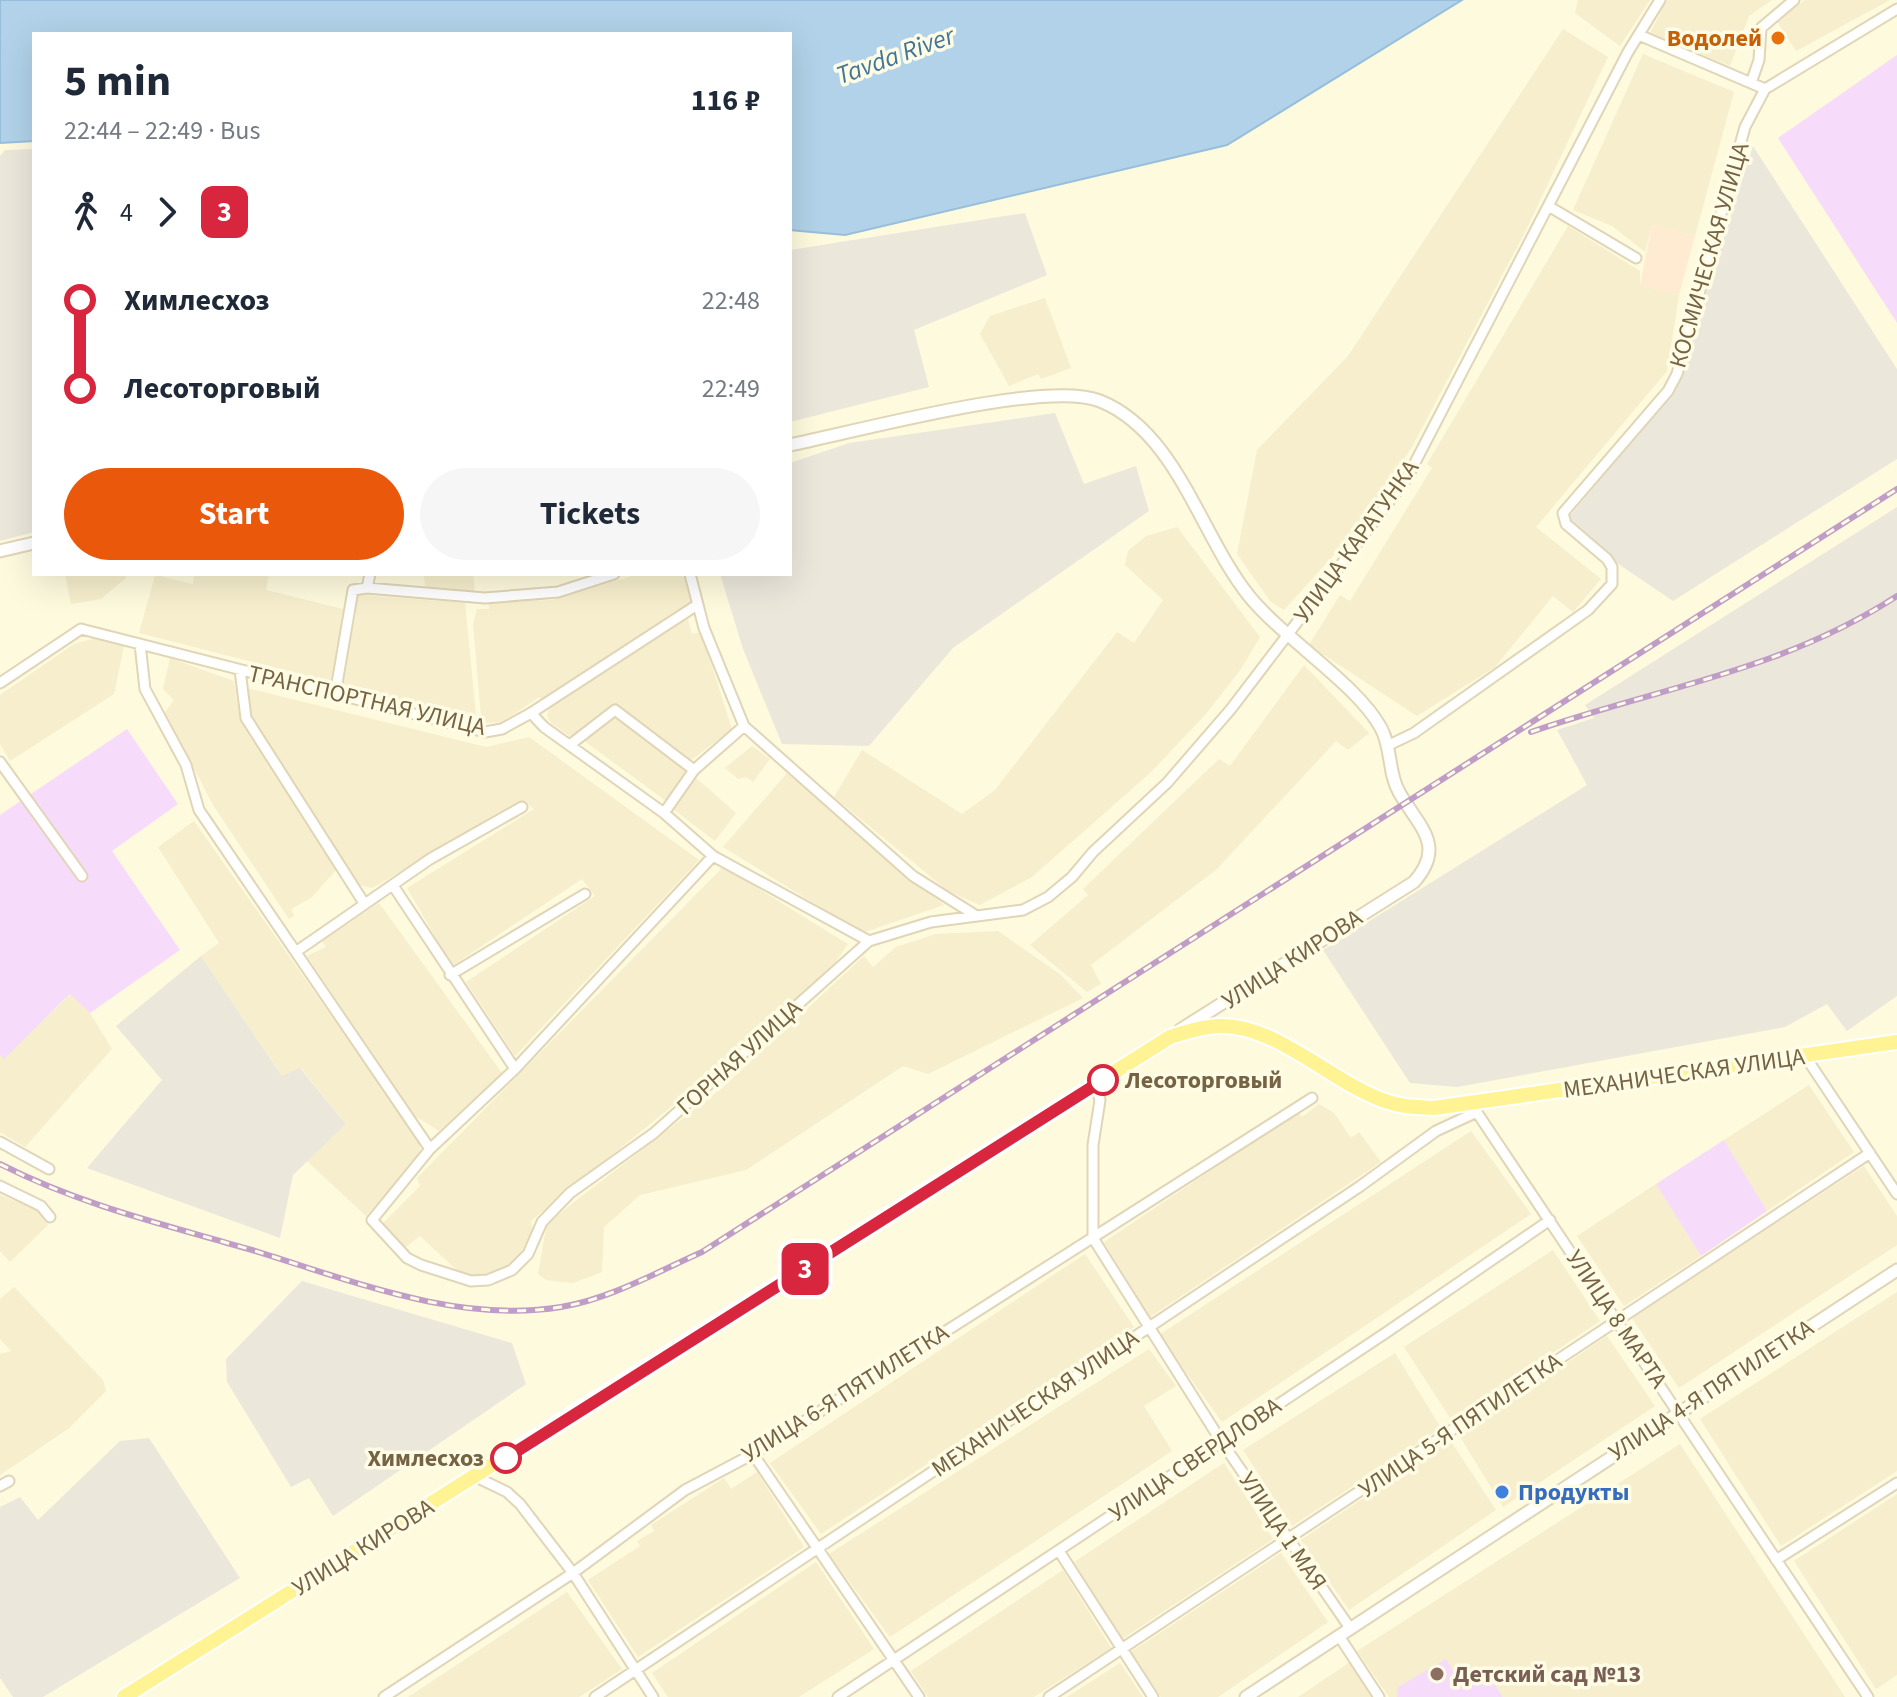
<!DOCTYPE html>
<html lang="en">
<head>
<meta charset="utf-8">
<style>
  :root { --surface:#fff; --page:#f6f6f7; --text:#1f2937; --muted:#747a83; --accent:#ea580c }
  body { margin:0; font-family:"Source Sans 3",sans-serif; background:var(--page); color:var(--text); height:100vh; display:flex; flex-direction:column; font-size:30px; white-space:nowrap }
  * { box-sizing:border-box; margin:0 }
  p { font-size:26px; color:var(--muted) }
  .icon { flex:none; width:44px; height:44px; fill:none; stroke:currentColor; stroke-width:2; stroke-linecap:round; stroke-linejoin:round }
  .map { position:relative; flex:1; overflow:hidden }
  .sheet { position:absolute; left:32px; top:32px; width:760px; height:544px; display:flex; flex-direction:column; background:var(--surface); border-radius:0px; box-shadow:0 8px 32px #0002 }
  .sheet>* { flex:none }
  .badge { padding:0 16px; border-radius:12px; font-size:28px; line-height:52px }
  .map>.badge { position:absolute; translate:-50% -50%; box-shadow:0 0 0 4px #fff }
  .legs { display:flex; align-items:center; gap:12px; height:88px; padding:0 32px; font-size:26px }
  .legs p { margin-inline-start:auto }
  .headline { display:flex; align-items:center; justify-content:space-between; height:136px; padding:0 32px }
  h1 { font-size:44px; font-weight:700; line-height:60px }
  .action { display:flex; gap:16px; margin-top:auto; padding:16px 32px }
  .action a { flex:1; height:92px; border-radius:48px; background:var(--accent); color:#fff; font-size:32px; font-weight:700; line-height:92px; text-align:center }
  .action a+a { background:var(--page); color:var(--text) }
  ul { padding:0 32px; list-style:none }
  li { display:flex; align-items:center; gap:28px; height:88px; font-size:30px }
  li i { display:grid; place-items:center; width:12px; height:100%; margin:0 10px; background:currentColor }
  li i::after { content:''; width:20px; height:20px; margin:-10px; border:6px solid; border-radius:50%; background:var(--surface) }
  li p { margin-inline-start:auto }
  li:first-child i { background:linear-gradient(#0000 50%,currentColor 0) }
  li:last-child i { background:linear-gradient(currentColor 50%,#0000 0) }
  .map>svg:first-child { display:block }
</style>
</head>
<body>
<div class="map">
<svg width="1897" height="1697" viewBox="0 0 1897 1697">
  <rect width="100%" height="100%" fill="#fefade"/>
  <path fill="#f6eecc" d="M1578,0h72l-30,46 -45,-33z
    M1667,0h105l-23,16 -19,50 -80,-33z
    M1805,0h85l-94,51 -20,-31z
    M1563,29l45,28 -82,173 -114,217 -59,87 -69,76 -14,-9 -33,-47 20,-104 91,-94z
    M1643,54l91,38 -39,144 -43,-11 -7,27 -33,-26 -39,-16z
    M1568,226l72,45v14l39,10 -12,76 -131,156 65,52 -28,33 -20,-16 -58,71 -78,49 -108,-71 31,-50 10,6 82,-133 -5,-4z
    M1045,298l26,70 -30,11 -3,-5 -29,12 -29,-52 10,-18z
    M1177,527l83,110 -19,32 -35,45 -56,59 -118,104 -52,28 -32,-14 -114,-94 28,-47 100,64 33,-24 122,-158 17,11 29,-43 -38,-35 3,-14 18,-15z
    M65,574h60l1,4 -25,21 -30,5z
    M194,574h75l-3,16 81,20 -11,73 -197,-50 16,-58 38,9z
    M427,574h46l2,17 -23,1 -1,-4 -26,-1 -1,-11z
    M639,574h48l5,27 -150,99 -3,-3 -37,25 -17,1 -4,-7 -8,-92 4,-15h12v-6l63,-3z
    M362,595l103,8 11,112 -5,4 -130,-33 15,-72 -3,-16z
    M687,617l5,17 9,-2 31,97 -42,32 -73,-57 -46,33 -20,-14 -4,-7 2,-8z
    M95,638l29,8 -10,48 -104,67 -10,-17v-49l74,-51z
    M170,658l64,23 5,34 98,154 -26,29 -20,11 3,7 -5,3 -76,-114 -48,-93 9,-12 -11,-11z
    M1304,665l65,68 -21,17 -12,-9 -119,128 -126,96 10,19 -14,8 -57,-47 58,-50 -5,-6 136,-130 11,7z
    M247,688l239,59 43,-10 170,123 -184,196 -49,-74 129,-86 -13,-17 -130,87 -45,-78 127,-79 -9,-8 -153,87 -13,-3 -111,-168z
    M613,714l73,58 -20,29 -83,-61z
    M752,746l18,13 -17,23 -7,-5 -8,2 -13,-11z
    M787,773l157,132 -82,28 -139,-86z
    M696,778l40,35 -21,28 -42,-32z
    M194,821l225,320 2,14 -55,61 -59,-55 39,-37 -45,-56 -18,9 -82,-121 18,-13 -61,-96z
    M723,867l125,77 -16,23 -84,77 -217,177 1,9 -15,30 -30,16 -25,-1 -42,-39 -16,12 -22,-24 38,-38 -3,-8z
    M379,903l123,170 -63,58 -25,-16 -107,-159 19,-9 -4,-6z
    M998,931l63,44 22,23 -155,76 -25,-8 -157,104 -106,25 -36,32 -2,45 -29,11 -27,-3 -8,-6 9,-51 175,-135 142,-132 9,11 23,-20 40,-13z
    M71,994l19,19 22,36 -87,98 -25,-15v-77l4,3z
    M1809,1085l45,67 -87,59 -43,-71z
    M1319,1104l15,9 17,25 8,-6 22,30 -231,155 -46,-75 194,-130 4,5z
    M1471,1131l60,83 -309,208 -63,-87z
    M1864,1166l33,50v29l-218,143 -47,-70z
    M1656,1184l45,72 -77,50 -47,-70z
    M0,1195l38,15 10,15 -38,37 -10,-11z
    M1553,1250l47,71 -148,100 -48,-74z
    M1085,1254l49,73 -313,207 -51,-71z
    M14,1287l89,93 3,11 -38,38 -68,46v-121l11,-3 -11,-12v-40z
    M1897,1292v179l-116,75 -81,-127z
    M1607,1336l48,70 -152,101 -44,-72z
    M1149,1349l27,37 -32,20 28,45 -282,186 -61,-83z
    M1395,1353l46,75 -149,98 -49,-76z
    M1450,1440l46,70 -147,100 -48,-70z
    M1680,1444l165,253h-342l-20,-29 -24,13 -60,6 -2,10h-8l-32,-46z
    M1224,1463l49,76 -151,100 -48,-77z
    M757,1472l47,75 -166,110 -50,-77 52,-34 -3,-5 17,-10 -3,-6 73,-47 7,11z
    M1897,1494v181l-21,14 -82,-128z
    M1281,1553l47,69 -110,75h-57l-30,-45z
    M816,1562l58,87 -75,48h-131l-16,-24z
    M1063,1570l48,78 -77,49h-106l-17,-26z
    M567,1592l55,77 -43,28h-171z
    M1350,1662l23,35h-75z
    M1120,1663l23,34h-76z"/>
  <path fill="#ffebd1" d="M1652,225l43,11 -16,59 -39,-10z"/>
  <path fill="#ece7db" d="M1753,146l144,223v90l-224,142 -56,-38 -49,-45 108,-129z
    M34,149v383l-34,9v-385l5,-6z
    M1025,213l22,62 -133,55 15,57 -139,35v-172z
    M1055,413l29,71 52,-18 13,45 -196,137 -84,98 -87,-2 -39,-95 -23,-75h70v-111l59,-20z
    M1897,507v489l-50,35 -20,-27 -42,23 -328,60 -47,-4 -87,-133 264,-165 -30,-55 37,-12 -9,-13z
    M201,956l81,120 18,-8 46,56 -53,51 -13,63 -193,-70 75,-88 -46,-54z
    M302,1281l210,62 14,41 -193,132 -24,-38 -18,9 -64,-105 -1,-23z
    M149,1438l91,140 -197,119h-30l-13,-19v-171l20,-10 18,23 82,-79z"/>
  <path fill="#f7dbfa" d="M1897,55v268l-119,-185z
    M127,729l51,75 -66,47 68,99 -90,63 -20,-19 -66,65 -4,-4v-240z
    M1724,1140l43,71 -66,45 -45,-72z
    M1446,1659l13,22 24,-14 20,30h-106l1,-10z"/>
  <path fill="#b1d2e9" stroke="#97bfdc" stroke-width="2" d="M0,0h1462l-235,145 -382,90 -55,-5v-196h-756v107l-34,2z"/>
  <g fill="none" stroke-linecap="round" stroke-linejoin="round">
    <defs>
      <path id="minor" d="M1639,35l112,48
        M1765,89l132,-80
        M1550,207l86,51
        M690,574l14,54 40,98 169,150 62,39
        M367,588l118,10 73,-6 56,-18
        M140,644l5,45 41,76 13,45 231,339
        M240,670l6,48 118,185
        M0,683l81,-54 404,103 17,-3 29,-16 13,14 120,86 49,43 156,85
        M335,695l18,-105 14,-2 3,-14
        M531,713l166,-108
        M571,744l44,-34 79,60
        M1387,746l27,-13 174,-123 24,-26v-17l-5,-8 -41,-35 -3,-11 105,-122 9,-17 68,-247 20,-38 -14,-6 8,-23 2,-32 33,-28
        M0,762l82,114
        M664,813l30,-43 50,-44
        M713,856l-198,213 -85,80 -58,71 35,38 14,7 50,16 17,-1 24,-10 16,-16 14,-32 28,-29 84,-60 215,-192 62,-19 92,-12 25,-13 24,-20 21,-25 74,-69 64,-74 176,-231 221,-426 32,-52
        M394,887l121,182
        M297,951l133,-92 92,-52
        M450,975l135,-81
        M1805,1056l92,138
        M1095,1085l5,15 -7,45v93l128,203 129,187
        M1474,1108l394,589
        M0,1142l49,27
        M0,1186l41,20 9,11
        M753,1454l166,243
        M476,1477l31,15 13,12 53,69 80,124
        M0,1486l9,-5
        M1059,1551l94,146
        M1776,1560l121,-77
        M1339,1636l40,61
        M384,1697l189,-124 112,-83 68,-36 559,-356
        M595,1697l764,-510 77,-56 41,-19
        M838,1697l549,-365 163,-112
        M1049,1697l821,-544"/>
      <path id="tertiary" d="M790,445c65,-13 256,-66 310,-44 77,31 100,134 149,195 35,43 108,88 132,132 11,20 7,45 18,64 19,34 48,53 15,90l-234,148
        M0,551l34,-8
        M1246,1697l651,-427"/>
      <path id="primary" d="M124,1697l1046,-660c15,-5 31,-10 48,-11 57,-3 114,57 167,75 16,6 32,6 49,7l463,-66"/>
    </defs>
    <use href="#minor" stroke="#e0d5b7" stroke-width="13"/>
    <use href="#tertiary" stroke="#e0d5b7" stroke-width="15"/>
    <use href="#primary" stroke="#fff" stroke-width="18"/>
    <use href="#minor" stroke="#fff" stroke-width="9"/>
    <use href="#tertiary" stroke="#fff" stroke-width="11"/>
    <use href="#primary" stroke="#fff394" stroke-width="14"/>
    <defs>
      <path id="rail" d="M1531,732c126,-44 251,-61 366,-136
        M0,1164c80,41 166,61 252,86 98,30 205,74 309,57 49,-8 96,-35 141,-55l1195,-763"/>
    </defs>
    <use href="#rail" stroke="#bf9dc7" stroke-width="6"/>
    <use href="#rail" stroke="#fffce6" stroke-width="3" stroke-dasharray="9" stroke-linecap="butt"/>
  </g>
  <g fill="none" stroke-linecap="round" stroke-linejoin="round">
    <defs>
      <path id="line-1" d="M506,1458l597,-378"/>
    </defs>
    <use href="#line-1" stroke="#fff" stroke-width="18"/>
    <use href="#line-1" stroke="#d7263d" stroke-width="12"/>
  </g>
  <circle fill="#e8710a" stroke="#fffce6" stroke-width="3" cx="1778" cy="38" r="8"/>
  <g fill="#fff" stroke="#d7263d" stroke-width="4">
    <circle cx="1103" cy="1080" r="14"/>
    <circle cx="506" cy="1458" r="14"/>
  </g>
  <circle fill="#3f7fe0" stroke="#fffce6" stroke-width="3" cx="1502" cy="1492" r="8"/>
  <circle fill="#8d6e63" stroke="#fffce6" stroke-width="3" cx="1437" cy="1674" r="8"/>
  <g text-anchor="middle" stroke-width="7" stroke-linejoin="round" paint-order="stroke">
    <g font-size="24" font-weight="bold" fill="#c56008" stroke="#fffce6" text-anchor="end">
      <text x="1762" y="46">Водолей</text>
    </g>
    <g font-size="24" fill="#766344" stroke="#fffce6">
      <text transform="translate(1709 255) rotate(-74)" y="8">КОСМИЧЕСКАЯ УЛИЦА</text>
      <text transform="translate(1356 541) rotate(-54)" y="8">УЛИЦА КАРАТУНКА</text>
      <text transform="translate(367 700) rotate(13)" y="8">ТРАНСПОРТНАЯ УЛИЦА</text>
      <text transform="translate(1292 959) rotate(-33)" y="8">УЛИЦА КИРОВА</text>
      <text transform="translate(739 1057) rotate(-42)" y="8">ГОРНАЯ УЛИЦА</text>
      <text transform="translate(1684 1073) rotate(-8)" y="8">МЕХАНИЧЕСКАЯ УЛИЦА</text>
      <text transform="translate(1617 1319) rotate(56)" y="8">УЛИЦА 8 МАРТА</text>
      <text transform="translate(1711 1390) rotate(-33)" y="8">УЛИЦА 4-Я ПЯТИЛЕТКА</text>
      <text transform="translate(845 1393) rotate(-32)" y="8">УЛИЦА 6-Я ПЯТИЛЕТКА</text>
      <text transform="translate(1035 1403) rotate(-34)" y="8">МЕХАНИЧЕСКАЯ УЛИЦА</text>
      <text transform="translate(1460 1425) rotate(-34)" y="8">УЛИЦА 5-Я ПЯТИЛЕТКА</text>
      <text transform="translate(1195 1459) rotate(-34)" y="8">УЛИЦА СВЕРДЛОВА</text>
      <text transform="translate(1283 1531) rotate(56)" y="8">УЛИЦА 1 МАЯ</text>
      <text transform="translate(363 1547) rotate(-32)" y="8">УЛИЦА КИРОВА</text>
    </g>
    <g font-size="24" font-weight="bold" fill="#766344" stroke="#fffce6" text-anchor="start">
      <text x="1125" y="1088">Лесоторговый</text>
      <text x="484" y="1466" text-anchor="end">Химлесхоз</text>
    </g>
    <g font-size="24" font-weight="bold" fill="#366cbe" stroke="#fffce6" text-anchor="start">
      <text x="1518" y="1500">Продукты</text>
    </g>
    <g font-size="24" font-weight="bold" fill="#785e54" stroke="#fffce6" text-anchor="start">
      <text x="1453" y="1682">Детский сад №13</text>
    </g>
    <g font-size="26" font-style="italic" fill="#41759b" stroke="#fffce6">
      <text transform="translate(895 55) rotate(-20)" y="9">Tavda River</text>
    </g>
  </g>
</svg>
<b class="badge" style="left:805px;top:1269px;background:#d7263d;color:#fff">3</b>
<section class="sheet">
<div class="headline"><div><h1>5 min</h1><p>22:44 – 22:49 · Bus</p></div><b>116 ₽</b></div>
<div class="legs"><svg class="icon" aria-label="walk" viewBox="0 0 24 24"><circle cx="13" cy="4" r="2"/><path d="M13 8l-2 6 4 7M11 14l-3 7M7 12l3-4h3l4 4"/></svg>4<svg class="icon" aria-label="forward" viewBox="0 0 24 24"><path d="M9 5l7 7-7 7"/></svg><b class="badge" style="background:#d7263d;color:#fff">3</b></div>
<ul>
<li><i style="color:#d7263d"></i><b>Химлесхоз</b><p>22:48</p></li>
<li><i style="color:#d7263d"></i><b>Лесоторговый</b><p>22:49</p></li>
</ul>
<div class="action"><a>Start</a><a>Tickets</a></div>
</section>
</div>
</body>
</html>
